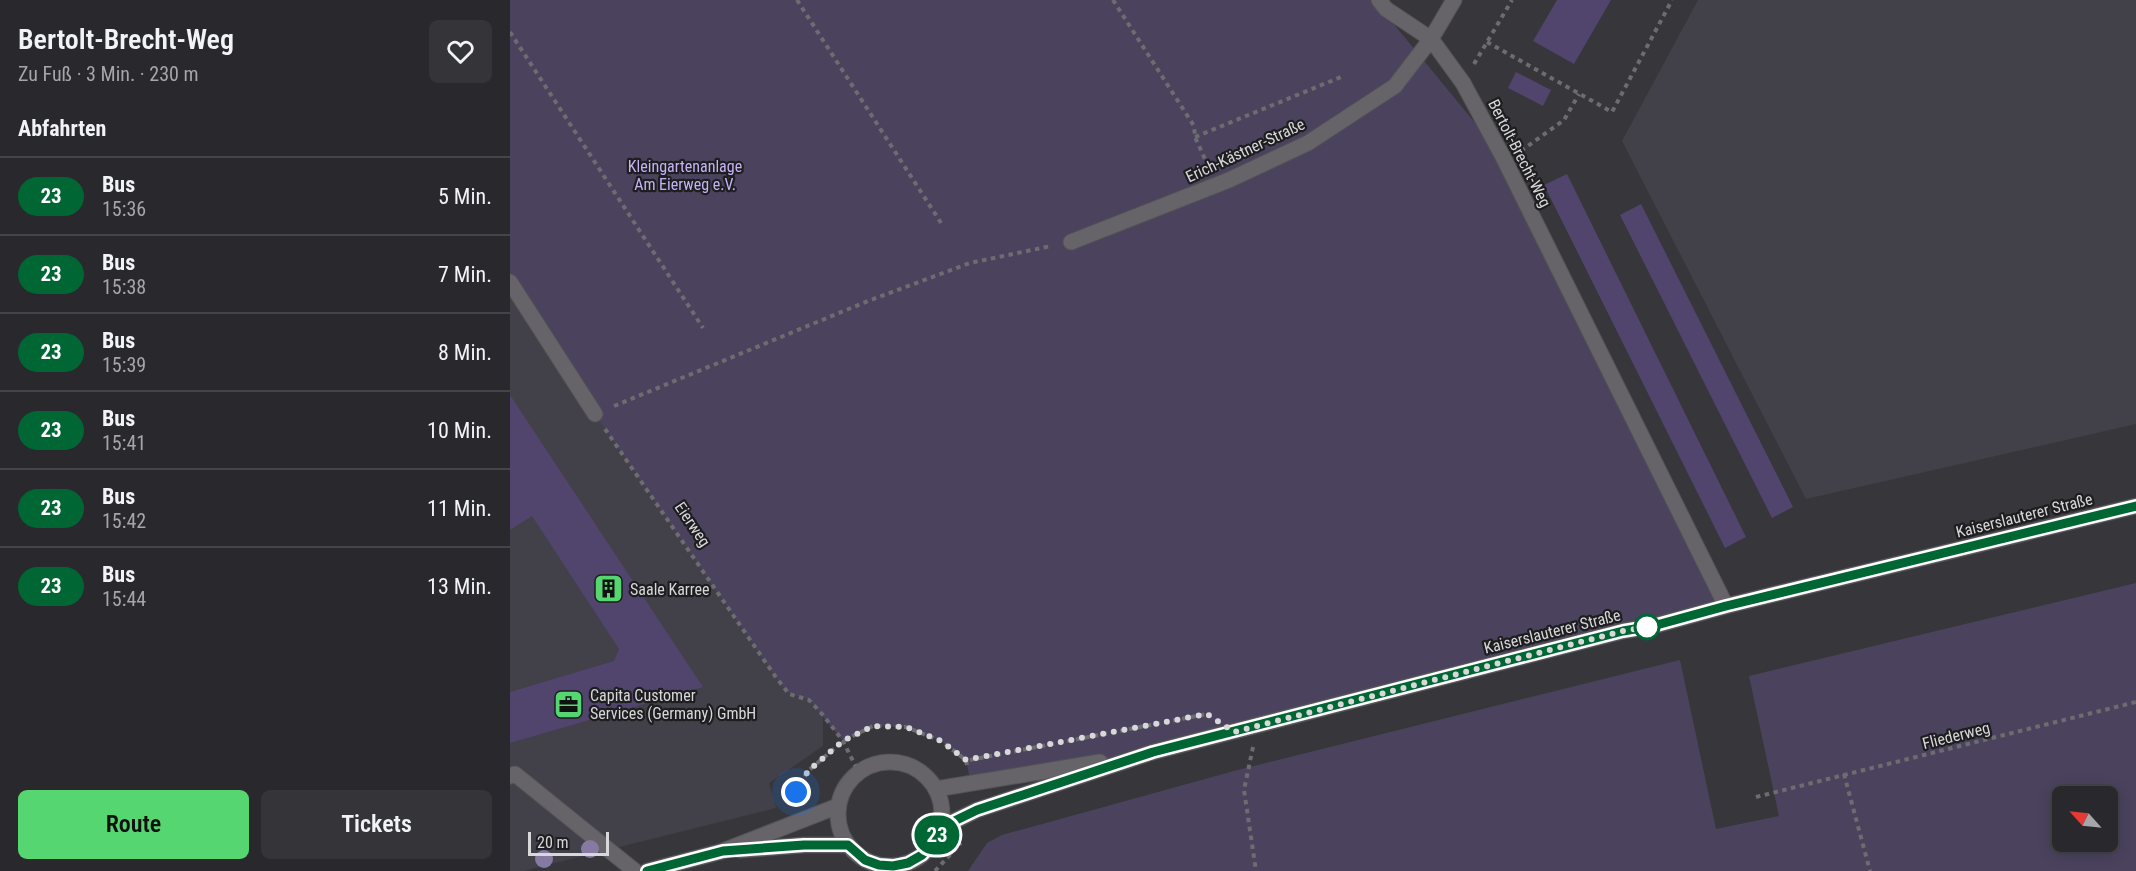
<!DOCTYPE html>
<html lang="de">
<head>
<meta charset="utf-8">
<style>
  :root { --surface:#29282c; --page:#353438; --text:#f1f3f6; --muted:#a5a6a9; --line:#454448; --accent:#56d671 }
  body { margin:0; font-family:"Roboto Condensed",sans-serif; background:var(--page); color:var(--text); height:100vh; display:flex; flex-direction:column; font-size:22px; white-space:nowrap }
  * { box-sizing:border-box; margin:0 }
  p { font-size:20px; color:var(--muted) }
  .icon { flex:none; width:33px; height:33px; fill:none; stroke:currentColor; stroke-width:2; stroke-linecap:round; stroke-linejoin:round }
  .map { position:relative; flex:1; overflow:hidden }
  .side { display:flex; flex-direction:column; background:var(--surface); width:510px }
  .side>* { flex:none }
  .badge { padding:0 12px; border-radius:20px; font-size:21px; line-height:39px }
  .needle { width:39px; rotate:297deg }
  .controls { position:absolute; left:1542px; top:786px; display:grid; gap:12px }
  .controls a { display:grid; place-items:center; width:66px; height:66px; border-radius:9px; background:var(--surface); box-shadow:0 3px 15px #0003,0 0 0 2px var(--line); font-size:30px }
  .scale { position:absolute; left:18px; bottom:15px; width:81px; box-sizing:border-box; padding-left:6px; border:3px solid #d8d7da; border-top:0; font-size:16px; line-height:21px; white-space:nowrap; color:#d8d7da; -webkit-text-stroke:4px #1e1e20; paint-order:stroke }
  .you { position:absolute; width:30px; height:30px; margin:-15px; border:4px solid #fff; border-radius:50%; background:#1a73e8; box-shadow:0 0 0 9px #1a73e833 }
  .map>.badge { position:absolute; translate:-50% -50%; box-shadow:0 0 0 3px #fff }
  h2 { padding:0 18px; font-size:22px; line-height:54px }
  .round { display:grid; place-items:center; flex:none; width:63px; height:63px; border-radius:9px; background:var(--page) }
  .overview { display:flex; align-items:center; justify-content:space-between; height:102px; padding:0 18px }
  h1 { font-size:28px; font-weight:600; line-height:45px }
  .primary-button { display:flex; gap:12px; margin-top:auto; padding:12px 18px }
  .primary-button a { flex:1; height:69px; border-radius:9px; background:var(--accent); color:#111; font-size:24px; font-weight:600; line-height:69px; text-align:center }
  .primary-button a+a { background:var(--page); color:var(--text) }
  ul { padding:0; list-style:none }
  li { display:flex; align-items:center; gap:18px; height:78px; padding:0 18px; border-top:2px solid var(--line) }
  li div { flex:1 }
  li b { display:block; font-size:22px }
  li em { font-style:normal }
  li .badge { min-width:66px; font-weight:700; text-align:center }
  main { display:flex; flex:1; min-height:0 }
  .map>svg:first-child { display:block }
</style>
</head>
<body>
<main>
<section class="side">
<div class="overview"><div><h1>Bertolt-Brecht-Weg</h1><p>Zu Fuß · 3 Min. · 230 m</p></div><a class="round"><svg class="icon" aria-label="heart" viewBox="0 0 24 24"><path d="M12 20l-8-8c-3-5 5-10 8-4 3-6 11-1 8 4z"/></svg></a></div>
<h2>Abfahrten</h2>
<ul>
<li><span class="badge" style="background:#063;color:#fff">23</span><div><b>Bus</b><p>15:36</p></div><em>5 Min.</em></li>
<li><span class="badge" style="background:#063;color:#fff">23</span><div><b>Bus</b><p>15:38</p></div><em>7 Min.</em></li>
<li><span class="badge" style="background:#063;color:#fff">23</span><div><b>Bus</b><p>15:39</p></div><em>8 Min.</em></li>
<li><span class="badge" style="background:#063;color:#fff">23</span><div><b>Bus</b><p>15:41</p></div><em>10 Min.</em></li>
<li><span class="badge" style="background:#063;color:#fff">23</span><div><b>Bus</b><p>15:42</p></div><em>11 Min.</em></li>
<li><span class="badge" style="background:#063;color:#fff">23</span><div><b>Bus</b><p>15:44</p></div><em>13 Min.</em></li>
</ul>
<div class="primary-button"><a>Route</a><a>Tickets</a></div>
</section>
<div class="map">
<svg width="1626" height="871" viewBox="0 0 1626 871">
  <rect width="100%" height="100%" fill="#37363a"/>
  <path fill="#424049" d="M1188,0h438v424l-330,75 -184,-358z
    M0,287l279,407 20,6 14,15v31l-54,37 7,25 -253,63h-13z"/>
  <path fill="#4b435e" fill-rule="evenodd" d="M0,0h864l129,157 223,449 -573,146 -182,32 -5,-24 -25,-19 -35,-14 -33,-1 -30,15 -34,-41 -20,-6 -14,-18 -180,-262 -85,-137z
    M1626,583v288h-1168l19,-28 15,-8 232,-64 446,-111 36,169 63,-13 -30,-140zM1552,796h46v46h-46z"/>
  <path fill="#51446d" d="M1047,0h54l-37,64 -41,-23z
    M1006,72l35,18 -8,16 -35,-18z
    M1057,174l179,363 -21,11 -181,-363z
    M1131,204l152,303 -21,11 -152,-303z
    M0,395l193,292 -193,56v-51l104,-31 5,-12 -87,-133 -22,14z"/>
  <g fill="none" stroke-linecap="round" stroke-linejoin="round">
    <defs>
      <path id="minor" d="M869,0l7,9 45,30 32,44 40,74 223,449
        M561,242l158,-62 79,-37 87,-57 36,-47 23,-39
        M0,282l85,132
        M328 814a52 52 0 1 1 104 0a52 52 0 1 1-104 0Z
        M0,776l5,-2 120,97
        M426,789l164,-27
        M430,828l37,-18 176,-58 470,-121 30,-5 73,-20 410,-100
        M230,850l64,-5h44
        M137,871l76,-20 115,-45"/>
    </defs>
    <use href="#minor" stroke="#535255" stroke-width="17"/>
    <path stroke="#6d6c6f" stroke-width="4" stroke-dasharray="4.5 4.5" stroke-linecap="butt" d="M287,0l146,226
      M603,0l81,126 1,11 14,31
      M0,32l193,296
      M977,42l125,70 60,-112
      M964,64l38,-64
      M685,137l146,-60
      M1011,151l43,-31 15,-26
      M104,406l254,-105 102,-38 81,-17
      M95,429l170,247 14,18 20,6 14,15 20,26 15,30
      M743,747l-9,43 12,81
      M460,760l237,-46 3,1
      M1334,774l26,97
      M1246,797l380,-95
      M288,801l-2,-9 12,-21 35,-30 30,-15 33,1 35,14 25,19 1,5
      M425,871l26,-28"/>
    <use href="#minor" stroke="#666469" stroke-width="15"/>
  </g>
  <g fill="#867aa2">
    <circle cx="80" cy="849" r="9"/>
    <circle cx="34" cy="859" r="9"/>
  </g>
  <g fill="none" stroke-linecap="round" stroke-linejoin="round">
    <defs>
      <path id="line" d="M137,871l76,-20 81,-6h44l17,15 14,5 14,1 15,-3 14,-8 11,-12 7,-15 37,-18 176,-58 470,-121 30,-5 73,-20 410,-100"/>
    </defs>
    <use href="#line" stroke="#fff" stroke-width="14"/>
    <use href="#line" stroke="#063" stroke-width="9"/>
    <path stroke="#d8d7da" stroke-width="6" stroke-dasharray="0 10.8" d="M286,792l12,-21 35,-30 30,-15 33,1 35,14 25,19 241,-46 27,18 389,-101 30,-5 -6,1"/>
  </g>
  <defs>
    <symbol id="building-square" viewBox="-11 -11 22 22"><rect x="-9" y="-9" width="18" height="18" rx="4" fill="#56d671" stroke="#1e1e20"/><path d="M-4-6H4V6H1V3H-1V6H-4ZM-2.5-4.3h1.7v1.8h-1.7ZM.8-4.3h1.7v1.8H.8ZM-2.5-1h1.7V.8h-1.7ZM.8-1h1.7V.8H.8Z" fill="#111"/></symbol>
    <symbol id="office-square" viewBox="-11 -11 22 22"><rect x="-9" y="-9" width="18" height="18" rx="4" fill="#56d671" stroke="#1e1e20"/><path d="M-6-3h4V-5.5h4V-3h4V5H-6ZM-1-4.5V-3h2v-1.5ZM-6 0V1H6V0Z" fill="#111"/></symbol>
  </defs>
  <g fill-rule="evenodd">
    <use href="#building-square" x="82" y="572" width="33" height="33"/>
    <use href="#office-square" x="42" y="688" width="33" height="33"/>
  </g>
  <circle fill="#fff" stroke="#063" stroke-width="3" cx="1137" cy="627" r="12"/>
  <g text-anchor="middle" stroke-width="4.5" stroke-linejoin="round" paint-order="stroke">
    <g font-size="16" fill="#d8d7da" stroke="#1e1e20">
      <text transform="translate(735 150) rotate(-25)" y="6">Erich-Kästner-Straße</text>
      <text transform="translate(1010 153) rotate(63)" y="6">Bertolt-Brecht-Weg</text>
      <text transform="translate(1514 515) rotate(-14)" y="6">Kaiserslauterer Straße</text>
      <text transform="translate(183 524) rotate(56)" y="6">Eierweg</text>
      <text transform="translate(1042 631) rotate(-14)" y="6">Kaiserslauterer Straße</text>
      <text transform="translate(1446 735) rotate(-14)" y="6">Fliederweg</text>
    </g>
    <g font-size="16" fill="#c7b2f7" stroke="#1e1e20">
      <text x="175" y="172">Kleingartenanlage<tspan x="175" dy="18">Am Eierweg e.V.</tspan></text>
    </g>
    <g font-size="16" fill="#d8d7da" stroke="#1e1e20" text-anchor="start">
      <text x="120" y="595">Saale Karree</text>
      <text x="80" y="701">Capita Customer<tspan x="80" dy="18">Services (Germany) GmbH</tspan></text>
    </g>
  </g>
</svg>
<div class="controls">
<a><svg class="needle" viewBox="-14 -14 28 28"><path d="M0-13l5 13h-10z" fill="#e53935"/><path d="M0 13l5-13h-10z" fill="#a5a6a9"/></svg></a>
</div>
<div class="scale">20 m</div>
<div class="you" style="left:286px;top:792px"></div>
<b class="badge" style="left:427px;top:835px;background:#063;color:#fff">23</b>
</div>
</main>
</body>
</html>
